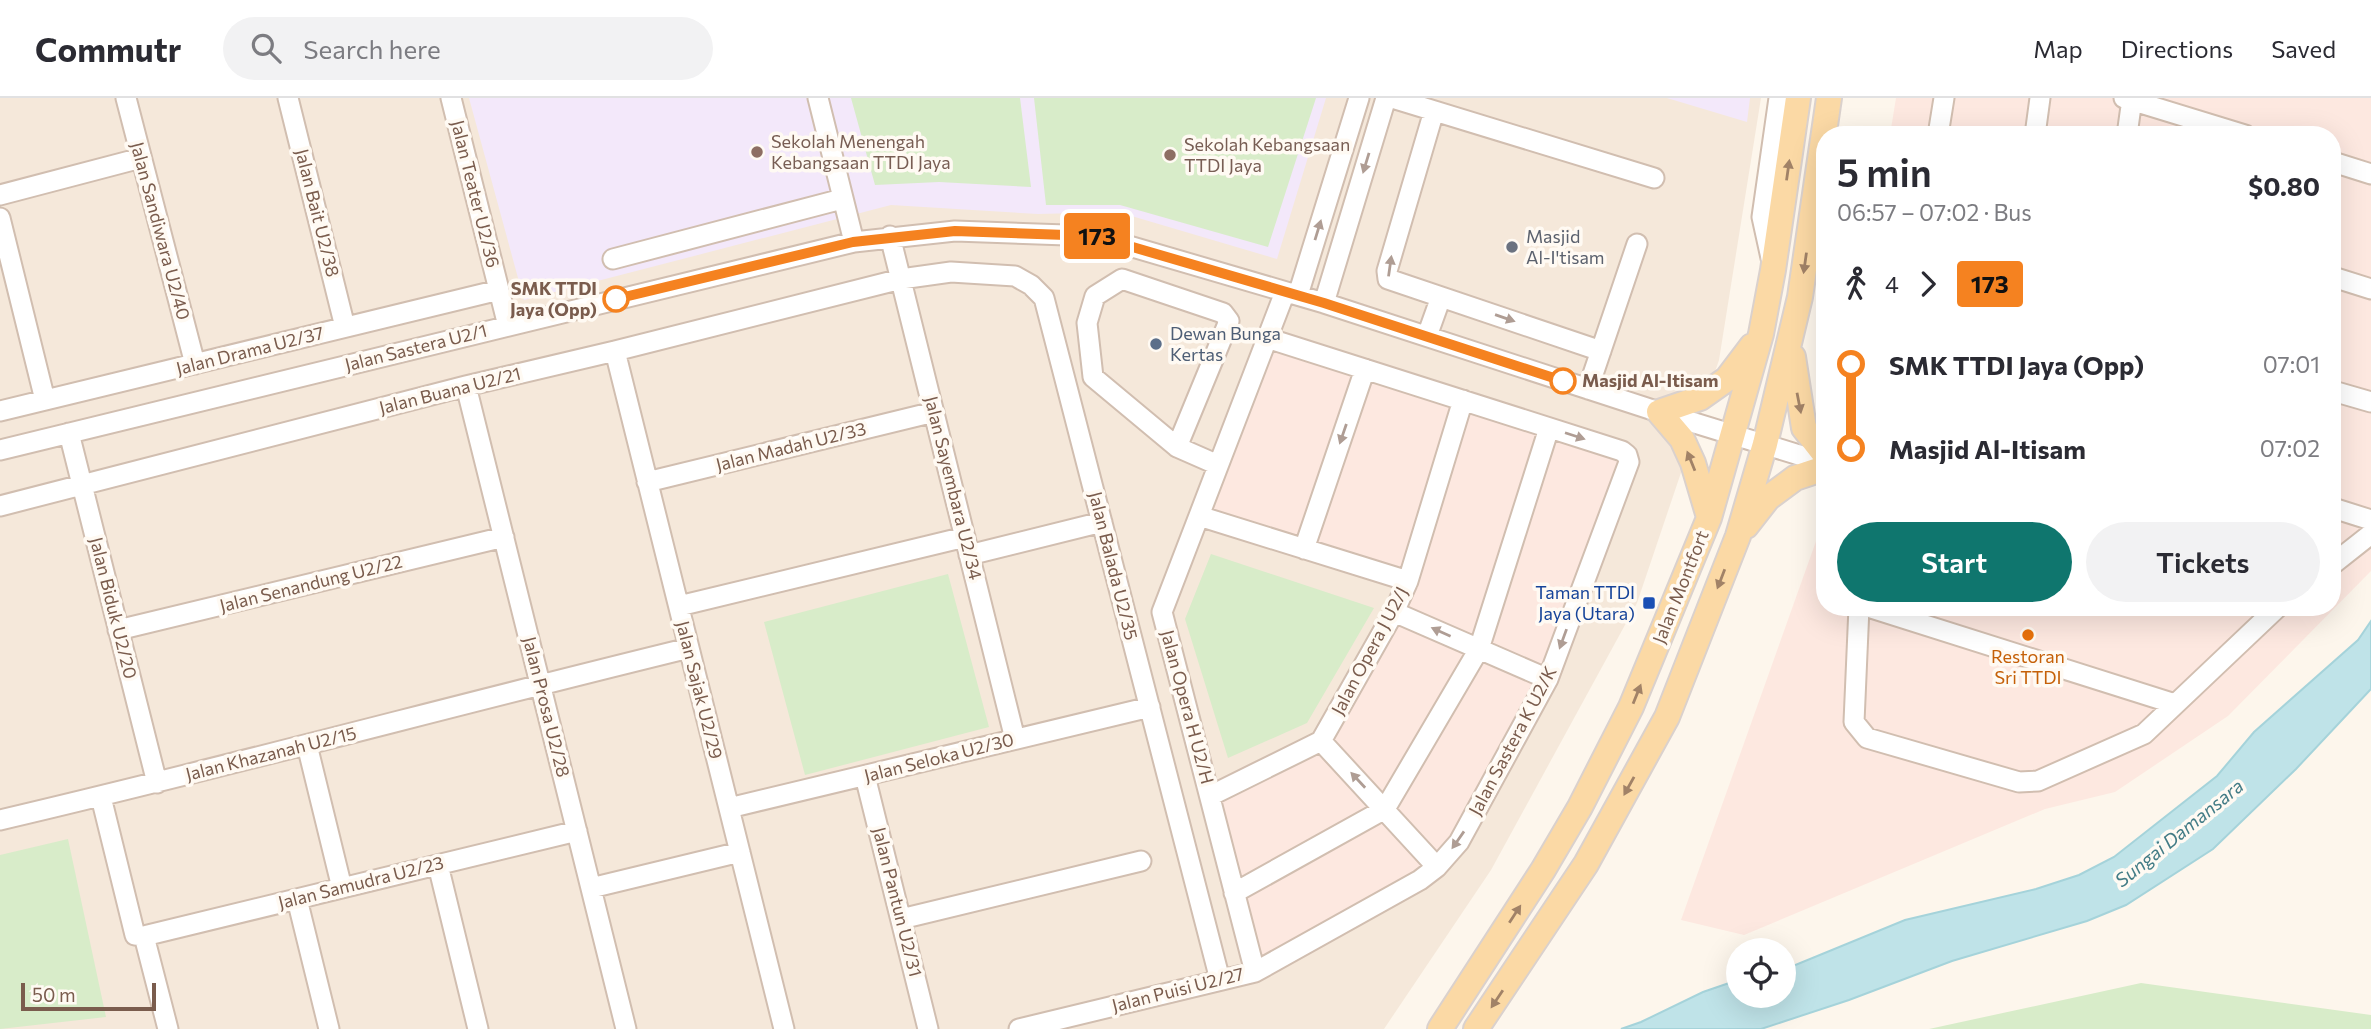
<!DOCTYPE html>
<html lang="en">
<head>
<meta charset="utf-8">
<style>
  :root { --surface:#fff; --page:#f2f2f3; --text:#2b2b33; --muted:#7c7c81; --line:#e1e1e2; --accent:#0f766e }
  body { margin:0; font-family:Commissioner,sans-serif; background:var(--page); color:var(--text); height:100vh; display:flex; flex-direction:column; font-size:26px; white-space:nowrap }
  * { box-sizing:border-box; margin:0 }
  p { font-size:23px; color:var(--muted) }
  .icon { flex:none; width:38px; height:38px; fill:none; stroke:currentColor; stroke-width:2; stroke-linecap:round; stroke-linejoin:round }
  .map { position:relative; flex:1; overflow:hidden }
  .drawer { position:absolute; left:1816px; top:28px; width:525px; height:490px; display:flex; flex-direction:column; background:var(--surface); border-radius:28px; box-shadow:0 7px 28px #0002 }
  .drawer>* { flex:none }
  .badge { padding:0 14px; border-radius:5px; font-size:24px; line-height:46px }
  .controls { position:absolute; left:1726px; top:840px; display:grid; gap:14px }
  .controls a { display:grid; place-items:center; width:70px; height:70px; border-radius:50%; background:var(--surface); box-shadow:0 7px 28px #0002; font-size:35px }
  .scale { position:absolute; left:21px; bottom:18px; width:135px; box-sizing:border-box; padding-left:7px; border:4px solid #7a5c4d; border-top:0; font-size:19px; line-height:24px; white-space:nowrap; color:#7a5c4d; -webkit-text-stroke:5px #fffaf3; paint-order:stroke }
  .map>.badge { position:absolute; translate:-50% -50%; box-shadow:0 0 0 4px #fff }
  .legs { display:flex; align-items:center; gap:10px; height:77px; padding:0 21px; font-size:23px }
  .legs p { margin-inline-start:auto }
  .overview { display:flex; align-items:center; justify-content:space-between; height:119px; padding:0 21px }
  h1 { font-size:38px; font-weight:600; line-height:52px }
  .action { display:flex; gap:14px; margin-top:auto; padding:14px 21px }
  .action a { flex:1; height:80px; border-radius:42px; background:var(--accent); color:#fff; font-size:28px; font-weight:600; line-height:80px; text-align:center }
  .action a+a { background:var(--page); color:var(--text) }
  ul { padding:0 21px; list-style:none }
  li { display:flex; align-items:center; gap:24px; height:84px; font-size:26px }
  li i { display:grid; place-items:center; width:10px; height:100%; margin:0 9px; background:currentColor }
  li i::after { content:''; width:18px; height:18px; margin:-9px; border:5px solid; border-radius:50%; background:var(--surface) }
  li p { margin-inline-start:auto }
  li:first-child i { background:linear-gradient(#0000 50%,currentColor 0) }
  li:last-child i { background:linear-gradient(currentColor 50%,#0000 0) }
  header { display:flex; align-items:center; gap:42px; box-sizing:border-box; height:98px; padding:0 35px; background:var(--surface); border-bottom:2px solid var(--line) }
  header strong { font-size:33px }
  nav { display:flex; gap:38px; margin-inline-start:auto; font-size:24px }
  .search { width:490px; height:63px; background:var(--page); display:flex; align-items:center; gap:18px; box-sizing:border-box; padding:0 24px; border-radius:38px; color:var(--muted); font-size:26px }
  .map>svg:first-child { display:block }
</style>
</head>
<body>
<header>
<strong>Commutr</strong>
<div class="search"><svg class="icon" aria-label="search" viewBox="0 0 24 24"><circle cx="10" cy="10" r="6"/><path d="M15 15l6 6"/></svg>Search here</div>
<nav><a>Map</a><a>Directions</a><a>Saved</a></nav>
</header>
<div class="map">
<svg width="2371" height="931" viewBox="0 0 2371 931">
  <rect width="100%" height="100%" fill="#fdf6ec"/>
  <path fill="#f5e8da" d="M0,0h1761l-42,262 -82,243 -146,267 -107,159h-1384z"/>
  <path fill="#fde8e0" d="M1896,0h475v473l-143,145 -113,76 -70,17 -301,126 -63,-15 144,-404v91h508v-472h-443z
    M1272,248l348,111 -75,215 -90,164 -26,31 -169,95 -43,-162 113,-58 86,-164 -210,-65z"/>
  <path fill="#f3e8fa" d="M469,0h857l-49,161 -159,-47 -80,2 -147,-9 -367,95z
    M1667,0h83l-3,24z"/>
  <path fill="#d8ecc9" d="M851,0h169l11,89 -92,-5 -64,3z
    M1034,0h282l-48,149 -148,-42h-74z
    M1211,456l163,54 -67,115 -79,35 -43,-139z
    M948,476l41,153 -184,48 -41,-153z
    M68,741l38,178 -106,12v-174z
    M2141,885l230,32v14h-442z"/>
  <path fill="#bfe3e8" stroke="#a5d3da" stroke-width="2" d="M2371,523v68l-75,80 -83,80 -87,56 -39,16 -135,40 -103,39 -88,29h-140l20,-7 62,-30 35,-12v16h45v-28l10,-2 112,-46 131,-31 43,-14 35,-18 103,-81 37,-44 104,-92z"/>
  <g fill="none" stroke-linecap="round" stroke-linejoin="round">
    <defs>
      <path id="minor" d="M126,0l69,266
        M288,0l57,229
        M451,0l57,228
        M818,0l36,144
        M1392,0l262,80
        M2124,0l121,37
        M1434,13l-47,160 1,8 213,72
        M1938,37l6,-37
        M2035,37l5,-37
        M2127,37l5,-36
        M2333,64l38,12
        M0,97l141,-37
        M0,120l45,182
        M890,138l125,503
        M1771,160l-9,-41 17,-119
        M613,161l229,-60
        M2333,179l38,12
        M1122,181l101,34 6,8 -52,126 -84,-70 -6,-54 8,-27z
        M1298,197l61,-197
        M1324,205l62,-205
        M1427,238l14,-39
        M615,253l169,678
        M466,288l160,643
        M1588,291l49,-145
        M2333,293l38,11
        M0,313l499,-121
        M69,335l88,350
        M1177,349l41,18
        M0,352l854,-208 101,-11 140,5 229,67 335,109 166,51
        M647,384l287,-70
        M0,408l466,-120 149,-35 286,-72 50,-7 64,4 16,9 13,13 176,682
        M2333,410l38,12
        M1199,418l209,65
        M1304,451l61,-180
        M969,457l133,-33
        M2333,466l38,-30
        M679,508l286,-69
        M1859,509l-5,115 13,16 152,44 19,-1 106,-47 134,-127
        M1868,509l307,97
        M1394,514l154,67
        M118,532l386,-93
        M1321,643l116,126
        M307,647l35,143
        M865,678l63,253
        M1210,698l111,-55 73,-129 14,-31 55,-181
        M101,699l34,138 9,1 433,-105
        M729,710l421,-101
        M0,722c231,-54 459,-116 689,-172
        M438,767l40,164
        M591,790l149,-36
        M1234,795l151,-84 94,-160 70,-221
        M297,801l32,130
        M901,821l240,-58
        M144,838l24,93
        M1255,874l-93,-360 123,-320
        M1019,931l236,-57 165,-92 17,-13 22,-25 89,-163 81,-217 -2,-7 -5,-4 -355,-113"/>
      <path id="major" d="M1793,259l11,71 21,27
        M1709,419l-16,-54 -11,-24 -23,-27 41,-14 27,-19 25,-33
        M1746,428l22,-28 27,-20 30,-10
        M1440,931l103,-159 37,-63 51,-100 78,-189 52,-184 12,-64 25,-172
        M1476,931l110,-165 81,-147 71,-181 27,-92 35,-147 29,-199"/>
    </defs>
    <use href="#minor" stroke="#d1beb0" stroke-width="23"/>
    <use href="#major" stroke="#dad1cd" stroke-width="28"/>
    <use href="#minor" stroke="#fff" stroke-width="19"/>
    <use href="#major" stroke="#fbd9a5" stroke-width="24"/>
  </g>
  <defs><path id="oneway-solid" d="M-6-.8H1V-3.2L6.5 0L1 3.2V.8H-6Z" transform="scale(1.75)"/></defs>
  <g fill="#af9d94">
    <use href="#oneway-solid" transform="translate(1366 65) rotate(107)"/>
    <use href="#oneway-solid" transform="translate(1318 132) rotate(-73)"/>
    <use href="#oneway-solid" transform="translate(1390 168) rotate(-82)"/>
    <use href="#oneway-solid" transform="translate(1505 220) rotate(19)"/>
    <use href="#oneway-solid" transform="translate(1343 336) rotate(109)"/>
    <use href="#oneway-solid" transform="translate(1575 338) rotate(18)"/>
    <use href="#oneway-solid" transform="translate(1441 534) rotate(-156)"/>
    <use href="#oneway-solid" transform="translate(1563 541) rotate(110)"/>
    <use href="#oneway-solid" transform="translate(1358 682) rotate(-133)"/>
    <use href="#oneway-solid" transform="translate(1458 742) rotate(125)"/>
  </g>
  <g fill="#a18267">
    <use href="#oneway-solid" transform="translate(1788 72) rotate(-82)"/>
    <use href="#oneway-solid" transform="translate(1805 165) rotate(98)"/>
    <use href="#oneway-solid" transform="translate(1799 305) rotate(79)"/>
    <use href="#oneway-solid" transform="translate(1691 363) rotate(-112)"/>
    <use href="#oneway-solid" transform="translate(1721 481) rotate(111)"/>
    <use href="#oneway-solid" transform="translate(1637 596) rotate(-68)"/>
    <use href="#oneway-solid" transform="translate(1629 688) rotate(119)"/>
    <use href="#oneway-solid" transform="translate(1515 816) rotate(-57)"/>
    <use href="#oneway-solid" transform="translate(1497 901) rotate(124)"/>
  </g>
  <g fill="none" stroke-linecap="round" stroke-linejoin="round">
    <defs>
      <path id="line-1" d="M616,201l237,-57 102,-11 140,5 229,67 239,78"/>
    </defs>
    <use href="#line-1" stroke="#fff" stroke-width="16"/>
    <use href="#line-1" stroke="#f58220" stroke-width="10"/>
  </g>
  <g fill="#8d6e63" stroke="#fffaf3" stroke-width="2.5">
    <circle cx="757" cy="54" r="7"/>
    <circle cx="1170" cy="57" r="7"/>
  </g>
  <circle fill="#6b7280" stroke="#fffaf3" stroke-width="2.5" cx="1512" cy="149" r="7"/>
  <g fill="#fff" stroke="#f58220" stroke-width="3.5">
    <circle cx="616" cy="201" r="12"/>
    <circle cx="1563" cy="283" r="12"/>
  </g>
  <circle fill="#5c6f8a" stroke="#fffaf3" stroke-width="2.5" cx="1156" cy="246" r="7"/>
  <rect fill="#1a4fb4" stroke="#fffaf3" stroke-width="2.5" x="1642" y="498" width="14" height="14" rx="3.5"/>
  <circle fill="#e8710a" stroke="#fffaf3" stroke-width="2.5" cx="2028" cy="537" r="7"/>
  <g text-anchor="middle" stroke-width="7" stroke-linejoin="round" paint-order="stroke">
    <g font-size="18" fill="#785e54" stroke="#fffaf3" text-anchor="start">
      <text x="771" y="50">Sekolah Menengah<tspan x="771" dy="21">Kebangsaan TTDI Jaya</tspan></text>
      <text x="1184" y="53">Sekolah Kebangsaan<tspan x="1184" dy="21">TTDI Jaya</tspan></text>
    </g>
    <g font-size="18" fill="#7a5c4d" stroke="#fffaf3">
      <text transform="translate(475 96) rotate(76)" y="6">Jalan Teater U2/36</text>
      <text transform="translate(317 115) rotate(76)" y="6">Jalan Bait U2/38</text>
      <text transform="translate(160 133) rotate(75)" y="6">Jalan Sandiwara U2/40</text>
      <text transform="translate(416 250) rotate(-14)" y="6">Jalan Sastera U2/1</text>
      <text transform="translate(250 253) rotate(-14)" y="6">Jalan Drama U2/37</text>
      <text transform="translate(450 293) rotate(-14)" y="6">Jalan Buana U2/21</text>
      <text transform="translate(791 349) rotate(-14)" y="6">Jalan Madah U2/33</text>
      <text transform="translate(953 390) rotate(76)" y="6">Jalan Sayembara U2/34</text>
      <text transform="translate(1113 468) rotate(76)" y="6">Jalan Balada U2/35</text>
      <text transform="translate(311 486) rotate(-14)" y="6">Jalan Senandung U2/22</text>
      <text transform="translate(1681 489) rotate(-68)" y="6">Jalan Montfort</text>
      <text transform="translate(113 510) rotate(76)" y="6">Jalan Biduk U2/20</text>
      <text transform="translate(1370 553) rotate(-62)" y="6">Jalan Opera J U2/J</text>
      <text transform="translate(699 592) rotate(76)" y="6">Jalan Sajak U2/29</text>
      <text transform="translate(546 609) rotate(76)" y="6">Jalan Prosa U2/28</text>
      <text transform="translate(1187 609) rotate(75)" y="6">Jalan Opera H U2/H</text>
      <text transform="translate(1513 643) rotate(-62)" y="6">Jalan Sastera K U2/K</text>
      <text transform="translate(271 656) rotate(-14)" y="6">Jalan Khazanah U2/15</text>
      <text transform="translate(939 660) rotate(-14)" y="6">Jalan Seloka U2/30</text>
      <text transform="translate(361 785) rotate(-14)" y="6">Jalan Samudra U2/23</text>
      <text transform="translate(897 804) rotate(76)" y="6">Jalan Pantun U2/31</text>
      <text transform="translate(1178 892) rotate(-14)" y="6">Jalan Puisi U2/27</text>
    </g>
    <g font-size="18" fill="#5b616d" stroke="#fffaf3" text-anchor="start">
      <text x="1526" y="145">Masjid<tspan x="1526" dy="21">Al-I'tisam</tspan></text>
    </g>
    <g font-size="18" font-weight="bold" fill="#7a5c4d" stroke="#fffaf3" text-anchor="end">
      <text x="597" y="197">SMK TTDI<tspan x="597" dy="21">Jaya (Opp)</tspan></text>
      <text x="1582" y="289" text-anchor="start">Masjid Al-Itisam</text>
    </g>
    <g font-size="18" fill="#4e5e75" stroke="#fffaf3" text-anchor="start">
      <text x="1170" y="242">Dewan Bunga<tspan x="1170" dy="21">Kertas</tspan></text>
    </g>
    <g font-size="18" fill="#164399" stroke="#fffaf3" text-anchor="end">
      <text x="1635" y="501">Taman TTDI<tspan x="1635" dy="21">Jaya (Utara)</tspan></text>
    </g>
    <g font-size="18" fill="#c56008" stroke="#fffaf3">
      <text x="2028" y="565">Restoran<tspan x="2028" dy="21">Sri TTDI</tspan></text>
    </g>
    <g font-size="19" font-style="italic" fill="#437c86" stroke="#fffaf3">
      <text transform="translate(2179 735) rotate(-39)" y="7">Sungai Damansara</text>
    </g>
  </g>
</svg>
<div class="controls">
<a><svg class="icon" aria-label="locate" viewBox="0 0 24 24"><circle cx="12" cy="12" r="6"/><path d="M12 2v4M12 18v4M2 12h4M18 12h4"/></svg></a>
</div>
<div class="scale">50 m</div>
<b class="badge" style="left:1097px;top:138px;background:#f58220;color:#111">173</b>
<section class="drawer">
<div class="overview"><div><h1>5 min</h1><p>06:57 – 07:02 · Bus</p></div><b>$0.80</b></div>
<div class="legs"><svg class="icon" aria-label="walk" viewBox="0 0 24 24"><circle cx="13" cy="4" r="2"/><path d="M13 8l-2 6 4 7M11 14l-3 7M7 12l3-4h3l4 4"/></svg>4<svg class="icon" aria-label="forward" viewBox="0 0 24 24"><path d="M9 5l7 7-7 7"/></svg><b class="badge" style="background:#f58220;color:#111">173</b></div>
<ul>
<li><i style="color:#f58220"></i><b>SMK TTDI Jaya (Opp)</b><p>07:01</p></li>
<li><i style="color:#f58220"></i><b>Masjid Al-Itisam</b><p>07:02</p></li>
</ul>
<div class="action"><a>Start</a><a>Tickets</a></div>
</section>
</div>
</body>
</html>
